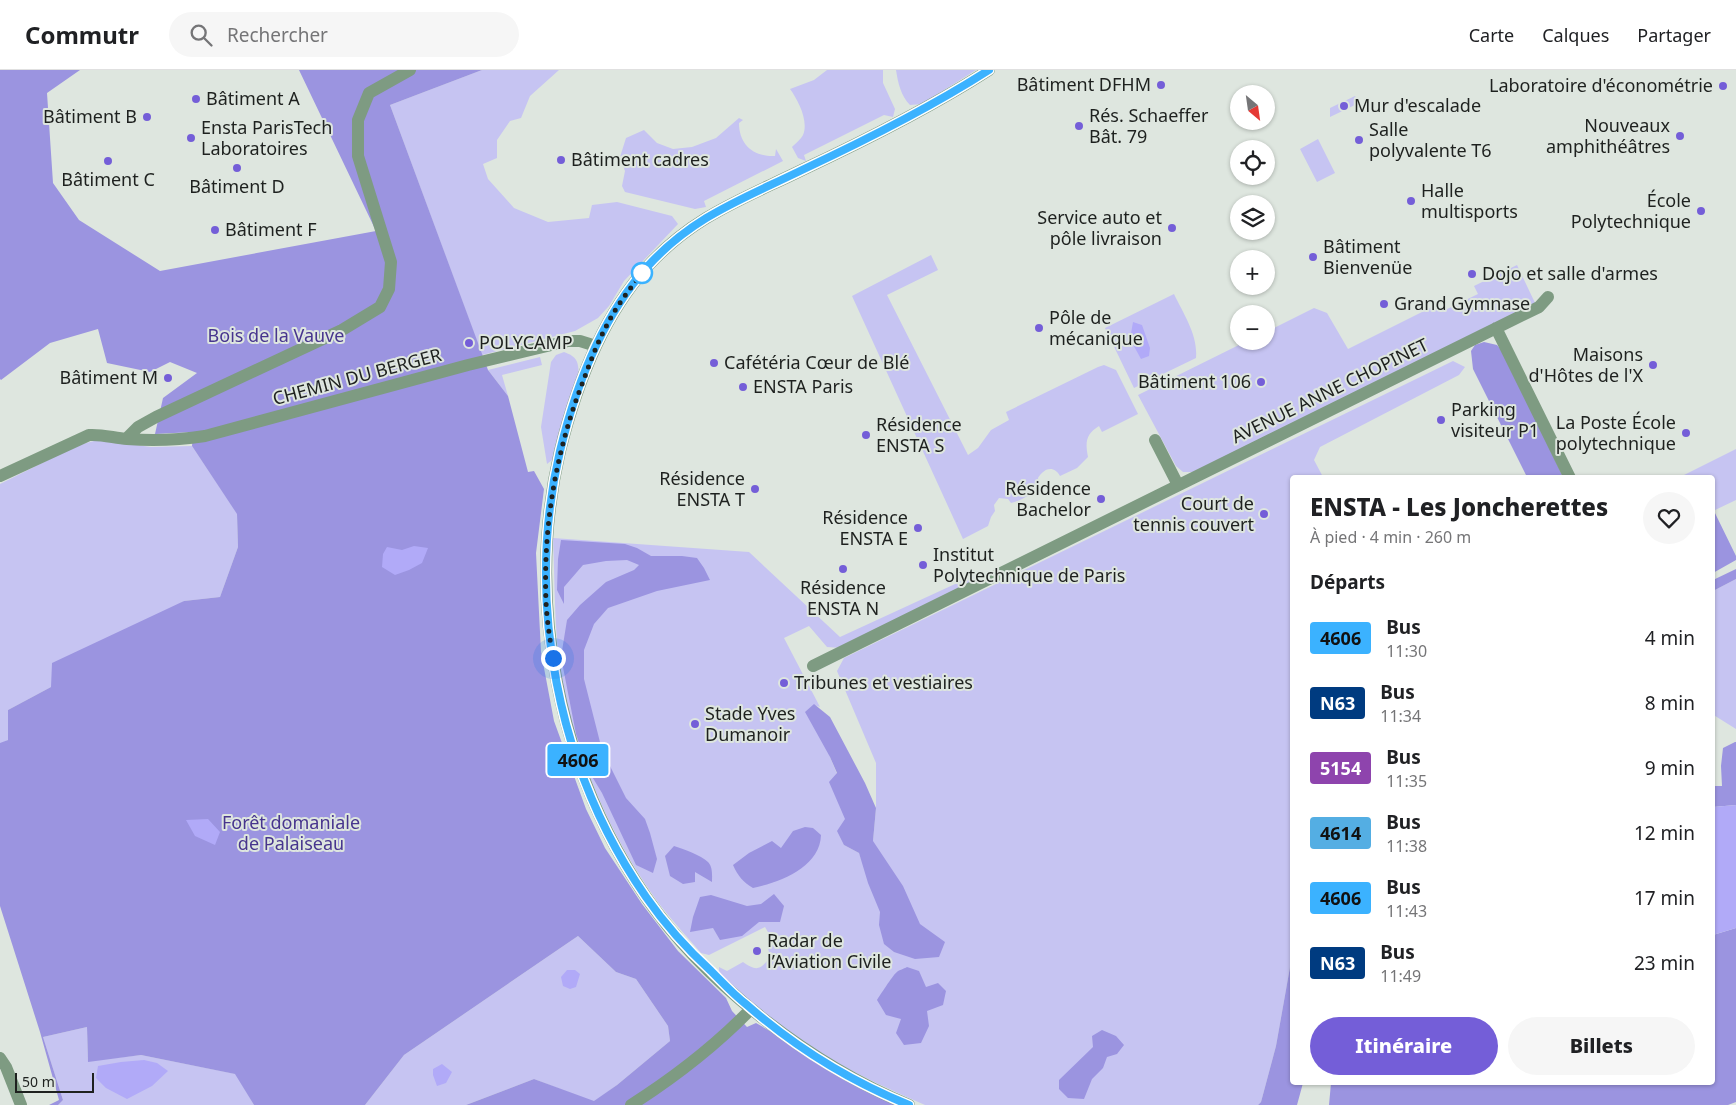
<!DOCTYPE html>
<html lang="fr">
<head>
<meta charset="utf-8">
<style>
  :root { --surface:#fff; --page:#f6f6f6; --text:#202124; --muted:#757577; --line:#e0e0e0; --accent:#745ed8 }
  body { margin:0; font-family:"Noto Sans",sans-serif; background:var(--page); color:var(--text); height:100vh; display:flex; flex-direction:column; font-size:19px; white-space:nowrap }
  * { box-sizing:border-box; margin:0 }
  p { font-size:16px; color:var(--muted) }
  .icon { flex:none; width:28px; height:28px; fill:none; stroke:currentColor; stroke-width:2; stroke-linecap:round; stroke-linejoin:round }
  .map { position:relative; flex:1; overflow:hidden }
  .drawer { position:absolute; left:1290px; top:405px; width:425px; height:610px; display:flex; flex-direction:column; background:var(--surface); border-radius:5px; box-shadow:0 1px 4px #0004 }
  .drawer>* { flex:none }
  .badge { padding:0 10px; border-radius:4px; font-size:18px; line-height:32px }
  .needle { width:32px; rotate:151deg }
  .tools { position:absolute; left:1230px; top:15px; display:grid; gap:10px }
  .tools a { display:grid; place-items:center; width:45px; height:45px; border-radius:50%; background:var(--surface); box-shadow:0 1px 4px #0004; font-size:25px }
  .scale { position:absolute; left:15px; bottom:12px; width:79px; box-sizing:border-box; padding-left:5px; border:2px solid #1e211f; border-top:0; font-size:14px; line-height:18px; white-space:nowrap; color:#1e211f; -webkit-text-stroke:4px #dee6df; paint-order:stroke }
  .you { position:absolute; width:25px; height:25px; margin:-12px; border:4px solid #fff; border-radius:50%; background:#1a73e8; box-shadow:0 0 0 8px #1a73e833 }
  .map>.badge { position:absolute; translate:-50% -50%; box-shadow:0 0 0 2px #fff }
  h2 { padding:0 20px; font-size:19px; line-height:45px }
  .round { display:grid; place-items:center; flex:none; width:52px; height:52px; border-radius:26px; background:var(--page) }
  .overview { display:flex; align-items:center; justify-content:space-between; height:85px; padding:0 20px }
  h1 { font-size:24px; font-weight:800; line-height:38px }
  .primary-button { display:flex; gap:10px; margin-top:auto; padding:10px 20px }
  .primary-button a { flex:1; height:58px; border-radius:30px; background:var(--accent); color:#fff; font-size:20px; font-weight:800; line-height:58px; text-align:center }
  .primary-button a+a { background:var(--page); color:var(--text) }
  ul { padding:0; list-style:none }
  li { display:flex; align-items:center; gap:15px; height:65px; padding:0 20px }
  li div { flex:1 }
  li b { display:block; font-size:19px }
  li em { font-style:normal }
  li .badge { min-width:55px; font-weight:700; text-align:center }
  header { display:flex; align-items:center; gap:30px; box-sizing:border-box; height:70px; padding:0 25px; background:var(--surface); border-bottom:1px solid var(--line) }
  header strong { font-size:24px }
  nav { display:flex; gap:28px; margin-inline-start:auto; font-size:18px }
  .search { width:350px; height:45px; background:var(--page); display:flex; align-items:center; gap:12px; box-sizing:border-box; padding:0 18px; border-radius:28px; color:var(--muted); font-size:19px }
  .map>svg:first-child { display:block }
</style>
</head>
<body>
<header>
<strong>Commutr</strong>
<div class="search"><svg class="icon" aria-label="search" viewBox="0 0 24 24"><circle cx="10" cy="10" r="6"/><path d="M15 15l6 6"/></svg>Rechercher</div>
<nav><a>Carte</a><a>Calques</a><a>Partager</a></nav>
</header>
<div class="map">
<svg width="1736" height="1035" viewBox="0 0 1736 1035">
  <rect width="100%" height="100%" fill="#dee6df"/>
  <path fill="#c6c4f2" d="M482,0h77l-29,26 -9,22 -11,3 -13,19v18l-14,6 5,15 26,29 34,14 41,-4 3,-13 25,-3 55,14 6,8 -54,57 -15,25 -11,12 -23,13 -93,24 -92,-250z
    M827,0h56v13l12,26 -2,8 -9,-2 -80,40 2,6 -8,-3 -6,-11c3,-3 9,-8 11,-12 6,-14 -5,-35 -13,-46l24,-9z
    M896,0h80l-54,34 -12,1c-9,-9 -12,-22 -14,-35z
    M1355,26l4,7 -29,14v-9z
    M739,48l4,2 -4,3c0,22 15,34 36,33l1,-7 7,12 -79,40 2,6 -11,2 -70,-17 -3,-6 3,-15 -5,-14 6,-19 18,-8 13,13 16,6 19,-2 24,-9z
    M1318,69l17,34 -18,9 -17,-33z
    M931,185l7,15 -51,25 81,160 10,-7 13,-18 18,-10 -3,-8 92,-45 6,-2 12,5 22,44 -36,18 -3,-6c-13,8 -14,16 -11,31l-11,11 -17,8c-6,-11 -16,-8 -22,2l1,7c-7,10 -17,15 -28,18l-3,-4 -9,-1 -5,7 1,6 -4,6 -3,9 -25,13 -111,-243z
    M1517,195l19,40 -341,167h-12l-7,-6 -38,-71 109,-54h19v-9l48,-24 13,5 21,36 88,-44 5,7 37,-18 -4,-8z
    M1174,224c10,21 24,41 22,64l-62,30 -29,-60z
    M564,282c14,5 14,10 15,23l-27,85 -5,4 -6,-37 10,-65 5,-7z
    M540,287l2,8 -40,10 6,21 -20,-26z
    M1453,291l12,6 -6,8 -139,72 -6,13 9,17 -31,1v478l-16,90 -15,56 -3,3h-333c-32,-14 -63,-28 -93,-45 -39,-23 -80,-56 -113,-86v-7l8,4 16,-9c13,9 17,9 27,-5l-3,-14 5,-4 -7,-12 -56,28 -8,-2c-12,-14 -25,-28 -37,-43 -51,-66 -89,-154 -103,-235 -7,-45 -6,-92 -8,-137l196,14 91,85 139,-64 2,5 -139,70 -15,-1 -18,-21 -25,12 36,69 -6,-2 16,52 7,17 -7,8 16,37 -2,26 15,8 3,8 11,-20 3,-33v-45l-39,-92 7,-13z
    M98,370l53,7 41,-1 45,67 1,34 -18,50 -36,4 -133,86 -43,23v30l-8,4v-260l78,-39z
    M1736,379v51l-23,11 -1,-33h-34z
    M1736,509v150l-24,-15 1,-123z
    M578,866l38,36 20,7 32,47 2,15 -53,44 -23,17 -60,-23 -68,26h-101l39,-50z
    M87,957l1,34 53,-6 95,19 18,31h-196l5,-5 -20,-63z"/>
  <path fill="#9b94e0" d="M0,0h80l-33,23 6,90 26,37 81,51 216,-40 -77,-161h183l-92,35 98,265 20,26 20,76 6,-1 10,18 -8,64 5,99 13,69 32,88 19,39 37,56 36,47 48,47 6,13 15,16 9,-4 143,82h-433l68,-26 60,22 23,-16 53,-44 -2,-15 -32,-47 -20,-7 -38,-36 -174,119 -39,50h-111l-19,-31 -94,-19 -53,7 -1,-35 -44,10 20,63 -5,5h-9l10,-5 -19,-68 -40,-126v-163l8,-3v-30l43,-23 1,-24 132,-62 36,-4 18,-50 -1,-33 -45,-68 1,-14 -38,2 8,-36 34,-25 -27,-11 -20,10 -43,-9 -9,-34 -48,14 -49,37 -1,-1z
    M1484,272l13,3 8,9 58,123h-36l-54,-108 -2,-18 4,-6z
    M1713,439l23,47v4l-23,13z
    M561,470l64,4 12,4 14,8h31l15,2 7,10 6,12 -53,11 -49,17 -14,16 -10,26v29l18,71 24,48 19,21 5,14 7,26 -4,14 -17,-8 -34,-72 -14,-23 -12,-36 -15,-77 6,-37 13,-15 26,-23 28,-12 5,-5 -12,-5 -21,1 -23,4 -19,22v17l-7,-14 1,-31z
    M1736,499v10l-23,12v-11z
    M814,634l16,13 35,66 11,25 -3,33 30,45 17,38 25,18 -6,15 -24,2 -21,-7 -10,-8 -5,-19 1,-13 -12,-29 -9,-30 -15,-8 -7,-14 8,-12 -16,-37 8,-9 -7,-16 -25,-45z
    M1735,672h1v63l-23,2v-21h9l-1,-20 2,-18z
    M805,757l8,1 8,7c-1,32 -40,47 -68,53 -10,-6 -15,-12 -20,-23l16,-12 23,-12 9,7 12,-17z
    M674,776c9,3 27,9 34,16 5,5 4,14 4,20l-17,-10v10l-12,2 -13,-8 -5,-20z
    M774,824l10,12 -4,16h-21l-17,14 -22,4 -7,-12 -23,4 3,-15 7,-20 11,-2 36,11 14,-2z
    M1736,858v174l-8,3h-399l2,-22 381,-1 1,-147z
    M1292,886v126l11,1 -6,22h-39l3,-3 15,-56z
    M907,897l12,4 7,16 12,-4 8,8 -3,14 -16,6 2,15 -8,17 -17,2 -8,-12 5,-14 -15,-4 -9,-15c2,-3 16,-25 19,-27 2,-3 8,-4 11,-6z
    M1102,960l14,6 8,9 -7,9 -10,3 -4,11 -11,11 -8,20 -16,-1 -9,-9v-9l34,-33 -1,-11z"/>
  <path fill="#b1aaf8" d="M1133,252l9,3 8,23 -1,8 -8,3 -11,-20z
    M414,476l14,2 -6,15 -13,7 -14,5 -13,-8 1,-13 4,-7 15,3z
    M1736,735v123l-23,7v-128z
    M208,749l12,13 -5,13 -20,-9 -9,-16z
    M567,900h8l5,4 -4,13 -6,2 -7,-3 -2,-9z
    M144,990l13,3 11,8 -16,15 -25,13 -21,-11 -10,-10 2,-12 23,-4z
    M442,994l10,8 -6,11 -9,3 -4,-11v-6z"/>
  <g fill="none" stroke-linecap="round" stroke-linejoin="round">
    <path stroke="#7e9b82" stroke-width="12" d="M1496,258l74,150
      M126,369l12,-12 18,-10 186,-87 38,-23 9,-18 2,-27 -33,-106v-36l11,-27 41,-23
      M1155,370l23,45
      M0,406l89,-41c13,-1 25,3 38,4 27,2 52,1 78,-3l263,-71 100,-24h12l16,5
      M813,596l726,-359 9,-10
      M0,988l6,9 15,38
      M631,1035c44,-28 84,-59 120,-96
      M909,1035c-99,-41 -202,-120 -263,-208 -88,-128 -121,-296 -86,-446 16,-65 43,-135 87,-184 46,-51 96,-68 155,-97 64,-30 128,-62 187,-100"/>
  </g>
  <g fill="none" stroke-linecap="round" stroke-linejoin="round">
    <defs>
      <path id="line" d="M909,1035c-59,-24 -114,-58 -162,-100 -13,-10 -24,-22 -36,-34 -24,-22 -47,-48 -65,-74 -89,-128 -121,-296 -86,-446 16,-66 42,-134 87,-184 46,-51 96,-68 155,-97 64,-30 128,-62 187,-100"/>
    </defs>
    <use href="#line" stroke="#fff" stroke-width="11"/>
    <use href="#line" stroke="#3bb2ff" stroke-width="8"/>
    <path stroke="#1e211f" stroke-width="5" stroke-dasharray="0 9" d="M553,588c-3,-18 -6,-37 -7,-56 -3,-77 10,-152 38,-223 7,-19 14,-38 24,-56 9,-18 22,-34 34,-50"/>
  </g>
  <g fill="#745ed8" stroke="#dee6df" stroke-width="2">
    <circle cx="1161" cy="15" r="5"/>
    <circle cx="1723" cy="16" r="5"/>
    <circle cx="196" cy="29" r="5"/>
    <circle cx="1344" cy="36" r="5"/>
    <circle cx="147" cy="47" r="5"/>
    <circle cx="1079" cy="56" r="5"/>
    <circle cx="1680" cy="66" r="5"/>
    <circle cx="191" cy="68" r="5"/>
    <circle cx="1359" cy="70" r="5"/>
    <circle cx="561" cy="90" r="5"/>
    <circle cx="108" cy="91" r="5"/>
    <circle cx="237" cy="98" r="5"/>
    <circle cx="1411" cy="131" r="5"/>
    <circle cx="1701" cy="141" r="5"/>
    <circle cx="1172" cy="158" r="5"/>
    <circle cx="215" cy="160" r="5"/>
    <circle cx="1313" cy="187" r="5"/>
    <circle cx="1472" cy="204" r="5"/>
    <circle cx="1384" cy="234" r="5"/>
    <circle cx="1039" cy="258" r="5"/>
    <circle cx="469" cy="273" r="5"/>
    <circle cx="714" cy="293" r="5"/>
    <circle cx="1653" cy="295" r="5"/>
    <circle cx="168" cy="308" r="5"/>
    <circle cx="1261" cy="312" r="5"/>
    <circle cx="743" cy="317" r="5"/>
    <circle cx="1441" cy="350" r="5"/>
    <circle cx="1686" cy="363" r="5"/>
    <circle cx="866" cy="365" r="5"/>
    <circle cx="755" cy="419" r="5"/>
    <circle cx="1101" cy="429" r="5"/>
    <circle cx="1264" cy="444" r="5"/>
    <circle cx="918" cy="458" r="5"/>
    <circle cx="923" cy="495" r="5"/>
    <circle cx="843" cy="499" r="5"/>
    <circle cx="784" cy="613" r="5"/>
    <circle cx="695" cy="654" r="5"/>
    <circle cx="757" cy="881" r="5"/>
  </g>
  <circle fill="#fff" stroke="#3bb2ff" stroke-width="2.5" cx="642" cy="203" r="10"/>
  <g text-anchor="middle" stroke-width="4" stroke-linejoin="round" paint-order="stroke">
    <g font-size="18" fill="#1e211f" stroke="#dee6df" text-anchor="start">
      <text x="1151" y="21" text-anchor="end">Bâtiment DFHM</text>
      <text x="1713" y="22" text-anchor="end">Laboratoire d'économétrie</text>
      <text x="206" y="35">Bâtiment A</text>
      <text x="1354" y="42">Mur d'escalade</text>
      <text x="1089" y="52">Rés. Schaeffer<tspan x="1089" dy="21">Bât. 79</tspan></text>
      <text x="137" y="53" text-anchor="end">Bâtiment B</text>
      <text x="1670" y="62" text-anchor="end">Nouveaux<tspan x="1670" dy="21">amphithéâtres</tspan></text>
      <text x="201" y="64">Ensta ParisTech<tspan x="201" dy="21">Laboratoires</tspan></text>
      <text x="1369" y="66">Salle<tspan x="1369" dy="21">polyvalente T6</tspan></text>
      <text x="571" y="96">Bâtiment cadres</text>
      <text x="108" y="116" text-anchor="middle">Bâtiment C</text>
      <text x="237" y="123" text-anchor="middle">Bâtiment D</text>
      <text x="1421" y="127">Halle<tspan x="1421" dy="21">multisports</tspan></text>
      <text x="1691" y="137" text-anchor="end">École<tspan x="1691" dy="21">Polytechnique</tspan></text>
      <text x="1162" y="154" text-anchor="end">Service auto et<tspan x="1162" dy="21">pôle livraison</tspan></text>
      <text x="225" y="166">Bâtiment F</text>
      <text x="1323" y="183">Bâtiment<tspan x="1323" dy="21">Bienvenüe</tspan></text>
      <text x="1482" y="210">Dojo et salle d'armes</text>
      <text x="1394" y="240">Grand Gymnase</text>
      <text x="1049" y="254">Pôle de<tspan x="1049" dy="21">mécanique</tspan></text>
      <text x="479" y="279">POLYCAMP</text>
      <text x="1643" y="291" text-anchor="end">Maisons<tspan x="1643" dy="21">d'Hôtes de l'X</tspan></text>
      <text x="724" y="299">Cafétéria Cœur de Blé</text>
      <text x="158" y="314" text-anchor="end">Bâtiment M</text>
      <text x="1251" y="318" text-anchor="end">Bâtiment 106</text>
      <text x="753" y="323">ENSTA Paris</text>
      <text x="1451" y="346">Parking<tspan x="1451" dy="21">visiteur P1</tspan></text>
      <text x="1676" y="359" text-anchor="end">La Poste École<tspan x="1676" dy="21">polytechnique</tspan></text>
      <text x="876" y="361">Résidence<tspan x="876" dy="21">ENSTA S</tspan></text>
      <text x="745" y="415" text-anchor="end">Résidence<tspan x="745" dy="21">ENSTA T</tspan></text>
      <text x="1091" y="425" text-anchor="end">Résidence<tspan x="1091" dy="21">Bachelor</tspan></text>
      <text x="1254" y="440" text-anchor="end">Court de<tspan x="1254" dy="21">tennis couvert</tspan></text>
      <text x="908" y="454" text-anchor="end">Résidence<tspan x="908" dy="21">ENSTA E</tspan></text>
      <text x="933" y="491">Institut<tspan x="933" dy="21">Polytechnique de Paris</tspan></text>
      <text x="843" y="524" text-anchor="middle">Résidence<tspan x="843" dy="21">ENSTA N</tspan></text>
      <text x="794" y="619">Tribunes et vestiaires</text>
      <text x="705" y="650">Stade Yves<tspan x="705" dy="21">Dumanoir</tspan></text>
      <text x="767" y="877">Radar de<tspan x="767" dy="21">l’Aviation Civile</tspan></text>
    </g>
    <g font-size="18" fill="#47358e" stroke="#dee6df">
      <text x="276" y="272">Bois de la Vauve</text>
      <text x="291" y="759">Forêt domaniale<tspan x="291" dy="21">de Palaiseau</tspan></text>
    </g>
    <g font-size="18" fill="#1e211f" stroke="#dee6df">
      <text transform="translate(357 307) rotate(-15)" y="6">CHEMIN DU BERGER</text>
      <text transform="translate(1330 321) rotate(-26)" y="6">AVENUE ANNE CHOPINET</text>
    </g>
  </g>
</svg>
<div class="tools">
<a><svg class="needle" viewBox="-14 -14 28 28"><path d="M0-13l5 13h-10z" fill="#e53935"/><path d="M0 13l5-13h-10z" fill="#757577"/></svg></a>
<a><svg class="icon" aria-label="locate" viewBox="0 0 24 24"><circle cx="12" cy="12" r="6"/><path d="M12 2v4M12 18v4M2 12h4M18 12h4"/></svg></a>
<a><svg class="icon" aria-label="layers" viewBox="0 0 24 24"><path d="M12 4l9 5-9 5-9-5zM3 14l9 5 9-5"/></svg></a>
<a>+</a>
<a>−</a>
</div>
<div class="scale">50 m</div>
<div class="you" style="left:553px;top:588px"></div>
<b class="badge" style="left:578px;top:690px;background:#3bb2ff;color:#111">4606</b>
<section class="drawer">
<div class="overview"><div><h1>ENSTA - Les Joncherettes</h1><p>À pied · 4 min · 260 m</p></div><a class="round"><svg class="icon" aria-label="heart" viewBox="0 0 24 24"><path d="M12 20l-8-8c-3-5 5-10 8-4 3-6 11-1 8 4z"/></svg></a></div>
<h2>Départs</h2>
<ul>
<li><span class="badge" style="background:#3bb2ff;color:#111">4606</span><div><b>Bus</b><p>11:30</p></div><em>4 min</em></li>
<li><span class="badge" style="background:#003b80;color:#fff">N63</span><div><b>Bus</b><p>11:34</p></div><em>8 min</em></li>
<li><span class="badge" style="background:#8e44ad;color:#fff">5154</span><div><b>Bus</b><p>11:35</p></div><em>9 min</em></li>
<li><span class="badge" style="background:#54aee3;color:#111">4614</span><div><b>Bus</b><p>11:38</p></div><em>12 min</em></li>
<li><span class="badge" style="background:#3bb2ff;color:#111">4606</span><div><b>Bus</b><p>11:43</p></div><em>17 min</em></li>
<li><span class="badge" style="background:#003b80;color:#fff">N63</span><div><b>Bus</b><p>11:49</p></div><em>23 min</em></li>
</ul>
<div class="primary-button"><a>Itinéraire</a><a>Billets</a></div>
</section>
</div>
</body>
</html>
